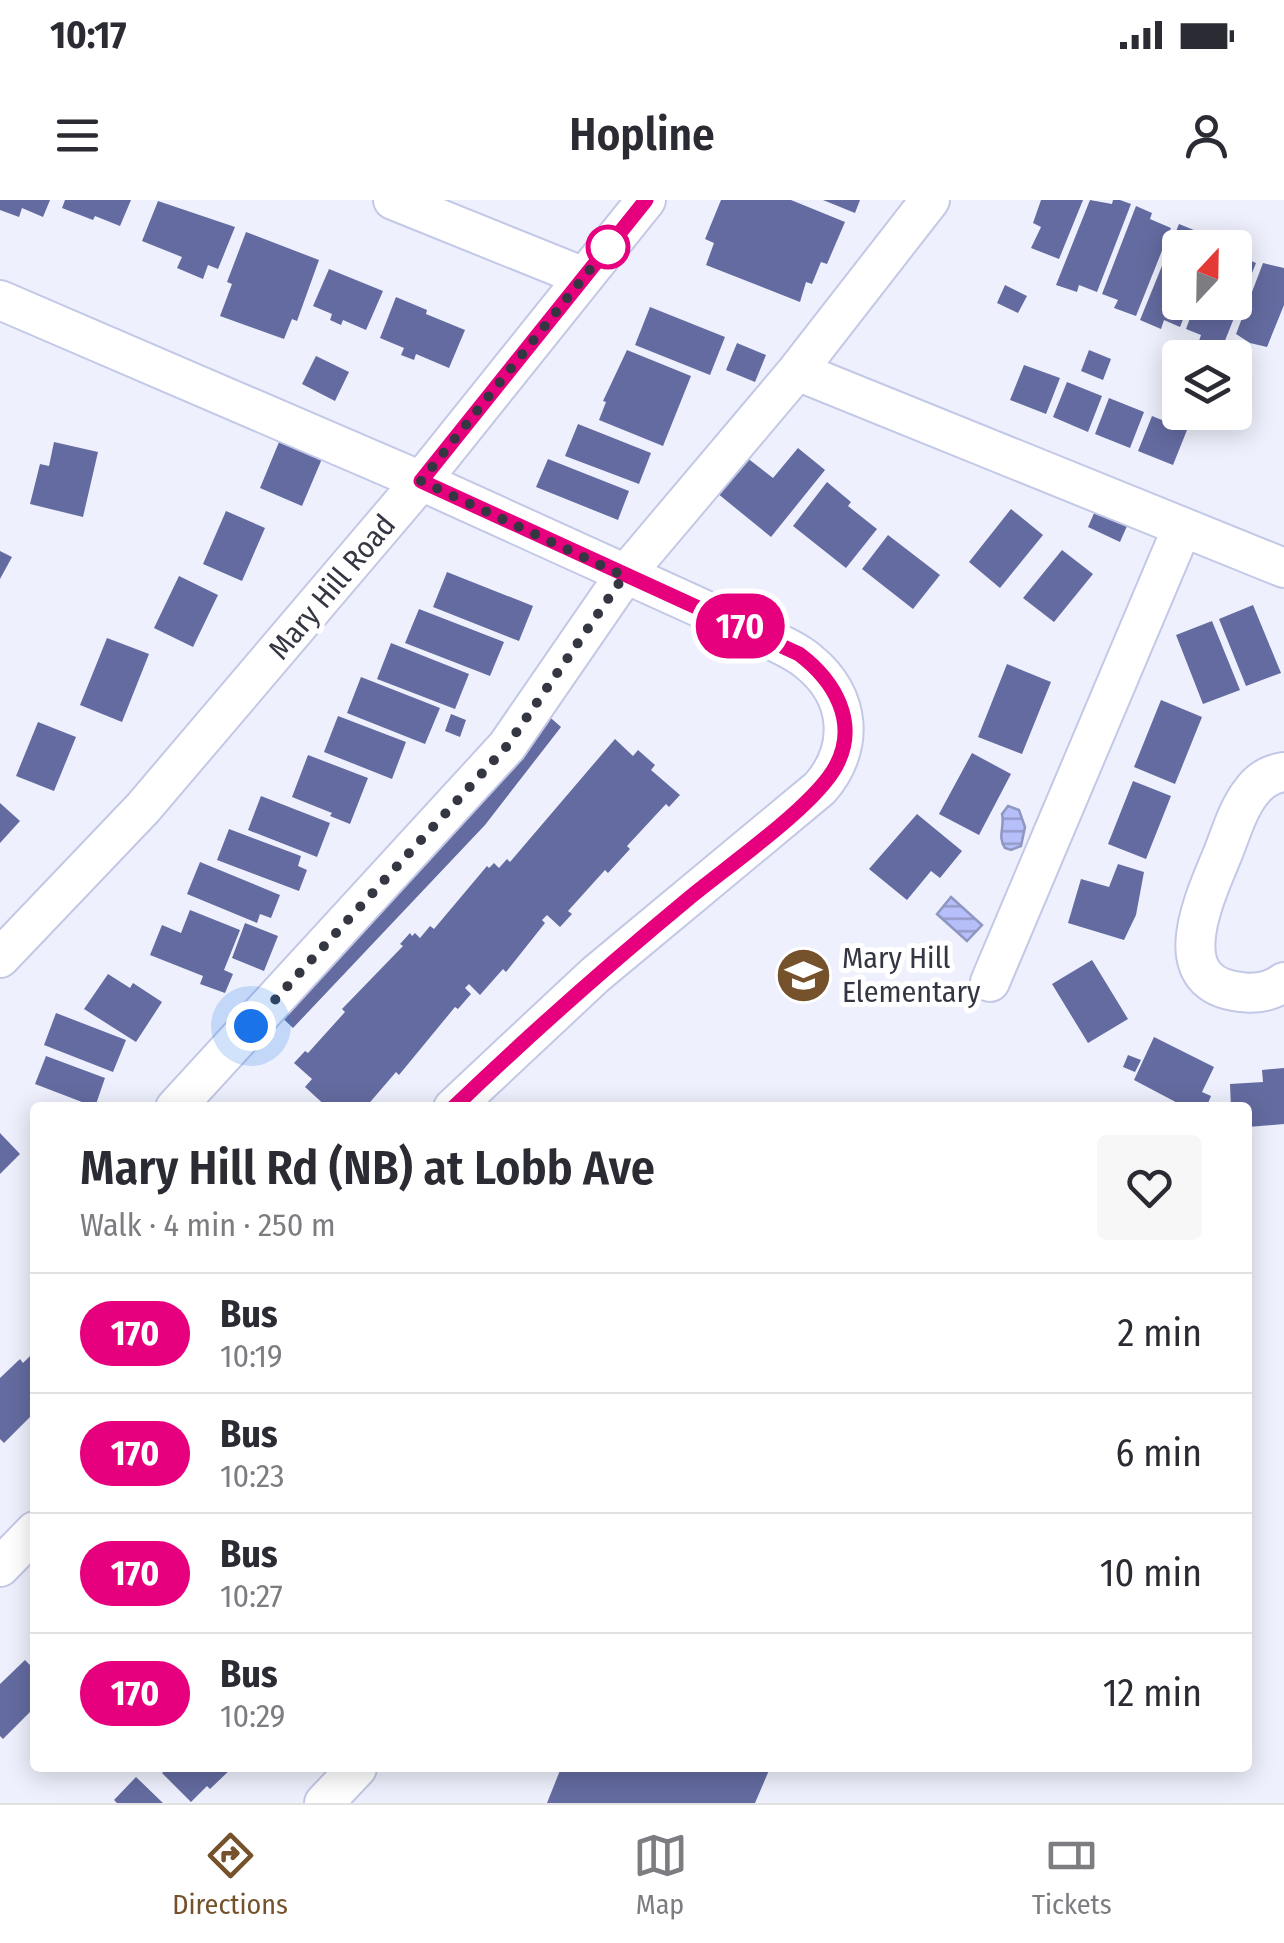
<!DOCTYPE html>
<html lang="en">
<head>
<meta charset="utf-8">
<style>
  :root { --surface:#fff; --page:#f7f7f7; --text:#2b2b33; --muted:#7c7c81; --line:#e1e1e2; --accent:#75522b }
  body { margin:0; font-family:"Fira Sans Condensed",sans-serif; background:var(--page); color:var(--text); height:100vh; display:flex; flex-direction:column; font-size:38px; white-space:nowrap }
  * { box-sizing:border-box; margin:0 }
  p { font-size:32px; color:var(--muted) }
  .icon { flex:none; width:55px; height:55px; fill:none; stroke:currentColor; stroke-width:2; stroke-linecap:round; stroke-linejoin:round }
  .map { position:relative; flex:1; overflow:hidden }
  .drawer { position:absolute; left:30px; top:902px; width:1222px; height:670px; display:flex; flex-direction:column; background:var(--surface); border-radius:10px; box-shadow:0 5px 25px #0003 }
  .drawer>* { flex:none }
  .badge { padding:0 20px; border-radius:32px; font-size:35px; line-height:65px }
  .needle { width:65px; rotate:22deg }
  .tools { position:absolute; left:1162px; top:30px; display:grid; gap:20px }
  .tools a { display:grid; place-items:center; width:90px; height:90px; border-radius:10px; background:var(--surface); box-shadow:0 5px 25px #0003; font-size:50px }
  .you { position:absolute; width:50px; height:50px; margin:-25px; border:8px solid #fff; border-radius:50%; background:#1a73e8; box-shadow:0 0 0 15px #1a73e833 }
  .map>.badge { position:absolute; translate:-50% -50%; box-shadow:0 0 0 5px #fff }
  .round { display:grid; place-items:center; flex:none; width:105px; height:105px; border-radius:10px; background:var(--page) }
  .summary { display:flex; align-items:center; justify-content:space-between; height:170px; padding:0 50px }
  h1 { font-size:48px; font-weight:600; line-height:75px }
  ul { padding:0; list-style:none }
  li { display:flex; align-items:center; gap:30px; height:120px; padding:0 50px; border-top:2px solid var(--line) }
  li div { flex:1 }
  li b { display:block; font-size:38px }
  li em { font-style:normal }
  li .badge { min-width:110px; font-weight:700; text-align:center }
  .status { display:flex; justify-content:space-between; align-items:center; height:70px; padding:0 50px; background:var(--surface); direction:ltr }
  .status svg { height:28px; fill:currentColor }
  header { display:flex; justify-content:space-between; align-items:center; height:130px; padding:0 50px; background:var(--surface); font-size:45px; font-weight:600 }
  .tabs { display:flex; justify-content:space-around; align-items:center; height:140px; border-top:2px solid var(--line); background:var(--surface); font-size:28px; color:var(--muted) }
  .tabs a { display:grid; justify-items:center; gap:5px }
  .tabs .on { color:var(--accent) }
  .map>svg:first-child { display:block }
</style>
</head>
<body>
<div class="status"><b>10:17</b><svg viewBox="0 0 49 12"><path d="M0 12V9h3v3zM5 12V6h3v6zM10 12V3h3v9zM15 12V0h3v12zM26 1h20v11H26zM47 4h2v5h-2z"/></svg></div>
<header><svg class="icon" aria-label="menu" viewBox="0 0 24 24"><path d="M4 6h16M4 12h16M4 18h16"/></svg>Hopline<svg class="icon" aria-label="person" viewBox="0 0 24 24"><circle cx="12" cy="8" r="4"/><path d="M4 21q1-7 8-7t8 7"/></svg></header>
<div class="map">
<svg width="1284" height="1603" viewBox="0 0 1284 1603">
  <defs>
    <pattern id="water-rules" width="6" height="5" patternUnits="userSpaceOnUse" patternTransform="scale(2.5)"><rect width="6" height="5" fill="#b6bff9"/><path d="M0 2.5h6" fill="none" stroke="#959ccb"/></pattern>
  </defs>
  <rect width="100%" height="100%" fill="#eef1fd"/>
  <path fill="url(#water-rules)" stroke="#8f96c2" stroke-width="2.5" d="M1008,606l11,4 6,17 -4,19 -10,4 -6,-2c-8,-12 0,-21 -3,-34z
    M951,697l31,28 -15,16 -30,-27z"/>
  <path fill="#646ba0" d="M0,0h50l-7,17 -21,-9 -3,9 -19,-7z
    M65,0h66l-11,26 -25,-10 -2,4 -31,-12z
    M721,0h70l54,22 -18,42 -6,-2 -9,22 -6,-2 -6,20 -94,-37 8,-22 -9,-4z
    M823,0h37l-5,13z
    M1041,0h42l-24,59 -28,-11 10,-21 -8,-4z
    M1090,0l22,4 1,-4h7l11,4 -34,88 -18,-7 -2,7 -21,-7z
    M158,1l77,26 -17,42 -10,-4 -5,14 -26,-11 5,-11 -40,-16z
    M1136,6l16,7 -2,6 21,9 -35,88 -22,-8 4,-8 -16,-6z
    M1179,24l37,15 -4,9h-32v54h10l-10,25 -16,-7 -3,9 -21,-9z
    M246,32l73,28 -22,61 -5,-2 -8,20 -64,-23 12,-32 -5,-2z
    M1235,54l21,9 -36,90 -22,-9 3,-9 -15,-6 10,-27h39z
    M1263,63l21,5v37l-17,42 -17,-4 -14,-9z
    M329,69l54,22 -17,39 -23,-10 -2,5 -11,-5 2,-6 -19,-8z
    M1005,85l22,11 -9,17 -21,-10z
    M396,97l31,13 -1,4 39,16 -16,38 -33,-14 -2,6 -13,-5 3,-7 -24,-10z
    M650,107l75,30 -15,38 -75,-30z
    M737,143l29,12 -11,27 -29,-12z
    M627,150l64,26 -28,70 -64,-26 7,-18 -3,-1z
    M1089,150l22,9 -8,21 -22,-9z
    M316,156l33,16 -14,29 -33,-17z
    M1024,165l36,13 -14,36 -36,-14z
    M1067,182l35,14 -14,36 -35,-15z
    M1109,198l35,14 -14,36 -35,-14z
    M1152,216l35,14 -14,35 -35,-14z
    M578,224l73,29 -12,31 -74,-28z
    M284,230l43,17 -25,59 -42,-18z
    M54,242l44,10 -15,65 -53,-13 10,-40 9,2z
    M798,248l27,22 -54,67 -54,-44 29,-36 27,21z
    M548,259l81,32 -11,29 -82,-33z
    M827,282l24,20 -3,4 29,23 -31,39 -53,-42z
    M1011,309l32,26 -43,53 -31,-26z
    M226,311l39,17 -23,53 -39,-17z
    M1095,311l32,15 -7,16 -32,-15z
    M888,335l52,40 -27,34 -51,-40z
    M1062,350l31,24 -39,48 -31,-24z
    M0,351l12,6 -12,22z
    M447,372l86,34 -14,35 -86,-34z
    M179,376l39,19 -25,52 -39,-19z
    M1253,405l28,68 -35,13 -27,-67z
    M419,409l85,33 -14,34 -85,-33z
    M1212,421l28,69 -37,14 -27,-69z
    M107,438l42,16 -27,68 -42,-17z
    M391,443l78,31 -14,35 -78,-30z
    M1007,464l44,18 -29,72 -44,-17z
    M361,477l79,31 -15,36 -78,-31z
    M1161,500l41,17 -27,67 -41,-17z
    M544,512l17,15 -76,98 -192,203 -19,-18z
    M451,514l15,6 -6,17 -15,-6z
    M338,516l68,26 -14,37 -68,-27z
    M38,522l38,15 -22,54 -38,-15z
    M615,539l18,17 5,-6 17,15 -4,5 29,25 -11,12 -3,-3 -39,42 3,3 -22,24 -3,-3 -37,41 4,3 -12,13 -13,-12 -5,5 3,3 -39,49 -3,-3 -23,26 -11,-11 -4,4 6,6 -13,15 -3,-2 -56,68 -3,-3 -31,36h-37l-23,-21 7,-8 -18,-16 11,-12 3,2 37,-41 -3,-3 61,-63 -3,-2 10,-11 2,3 3,-3 5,5 10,-12 4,3 53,-63 2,2 5,-5 5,5 8,-9 3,3z
    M972,553l39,21 -32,61 -40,-21z
    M308,555l60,23 -18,46 -20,-8 2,-3 -40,-16z
    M1133,581l38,15 -25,63 -38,-15z
    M261,596l69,27 -13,34 -69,-27z
    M0,603l20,18 -20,22z
    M917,614l45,37 -22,27 -9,-7 -24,29 -38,-31z
    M229,629l72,27 -3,10 9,4 -8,21 -82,-31z
    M200,662l80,33 -9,23 -11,-4 -3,9 -70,-29z
    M1118,664l26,8 -8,43 -12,25 -56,-17 13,-44 28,8z
    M190,710l50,20 -16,40 9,4 -8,19 -25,-9 3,-8 -53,-21 12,-30 19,8z
    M245,723l33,13 -14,35 -32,-13z
    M1092,760l36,59 -40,24 -36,-59z
    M108,774l22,14 3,-5 29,19 -26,40 -52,-33z
    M56,813l70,27 -13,32 -69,-27z
    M1154,837l60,30 -12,25 9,4 -5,12h-19l-53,-28z
    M1128,855l13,5 -6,12 -12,-5z
    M46,856l59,22 -10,29 -60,-23z
    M1284,868v56l-36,3v-19h-17l-1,-24 33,-2 -1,-12z
    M0,933l20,21 -20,20z
    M35,1151v61l-31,31 -4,-4v-61l20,-19 3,4z
    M25,1460l10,10v37l-32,32 -3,-3v-52z
    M168,1568h64l-22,21 -3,-3 -16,16 -29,-29z
    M561,1568h209l-15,35h-208z
    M136,1577l27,26h-46l-3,-3z"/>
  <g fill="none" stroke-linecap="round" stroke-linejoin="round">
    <defs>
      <path id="minor" d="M393,0l191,77
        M0,100l421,181 339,154c17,8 35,15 49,27 42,34 46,86 11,126l-225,187 -142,133
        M797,171l487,197
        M1284,572c-13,2 -24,8 -32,19 -14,17 -21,42 -29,62 -17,42 -61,131 18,139 15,2 30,0 43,-10
        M0,758l143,-150 278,-327 225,-281
        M990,782l192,-454
        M175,908l332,-362 117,-170 173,-205 133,-171
        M0,1367l35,-36
        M324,1603l33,-35"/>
    </defs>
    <use href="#minor" stroke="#c3c8e6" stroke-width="42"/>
    <use href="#minor" stroke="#fff" stroke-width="38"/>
  </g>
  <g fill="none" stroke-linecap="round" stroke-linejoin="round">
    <defs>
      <path id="line" d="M453,908c76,-73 154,-142 235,-209 37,-31 127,-93 148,-133 23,-43 -1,-85 -37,-112l-378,-173 225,-281"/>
    </defs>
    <use href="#line" stroke="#fff" stroke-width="22"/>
    <use href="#line" stroke="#e6007e" stroke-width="15"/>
    <path stroke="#343642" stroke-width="10" stroke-dasharray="0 18" d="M251,826l256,-280 117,-170 -203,-95 187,-234"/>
  </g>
  <defs>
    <symbol id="school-disc" viewBox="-11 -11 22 22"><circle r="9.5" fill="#75522b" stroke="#fff"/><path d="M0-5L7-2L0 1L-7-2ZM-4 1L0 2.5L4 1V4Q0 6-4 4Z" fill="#fff"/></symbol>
  </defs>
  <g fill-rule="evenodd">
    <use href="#school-disc" x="772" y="744" width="63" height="63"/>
  </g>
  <circle fill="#fff" stroke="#e6007e" stroke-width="5" cx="608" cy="47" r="20"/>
  <g text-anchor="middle" stroke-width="10" stroke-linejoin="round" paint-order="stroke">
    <g font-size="30" fill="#343642" stroke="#fff">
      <text transform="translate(332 387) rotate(-50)" y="10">Mary Hill Road</text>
    </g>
    <g font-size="30" fill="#343642" stroke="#fff" text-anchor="start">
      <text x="842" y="768">Mary Hill<tspan x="842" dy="34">Elementary</tspan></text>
    </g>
  </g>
</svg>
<div class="tools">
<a><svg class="needle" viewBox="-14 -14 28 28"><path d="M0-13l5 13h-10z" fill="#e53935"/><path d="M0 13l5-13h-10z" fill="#7c7c81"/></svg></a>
<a><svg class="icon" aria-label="layers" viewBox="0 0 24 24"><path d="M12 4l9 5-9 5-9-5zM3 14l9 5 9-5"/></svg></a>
</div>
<div class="you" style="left:251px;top:826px"></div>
<b class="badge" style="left:740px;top:426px;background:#e6007e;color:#fff">170</b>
<section class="drawer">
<div class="summary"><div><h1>Mary Hill Rd (NB) at Lobb Ave</h1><p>Walk · 4 min · 250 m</p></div><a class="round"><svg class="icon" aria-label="heart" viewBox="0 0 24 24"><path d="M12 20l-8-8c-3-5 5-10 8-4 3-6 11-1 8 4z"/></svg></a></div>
<ul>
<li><span class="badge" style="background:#e6007e;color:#fff">170</span><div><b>Bus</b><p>10:19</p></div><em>2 min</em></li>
<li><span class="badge" style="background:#e6007e;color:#fff">170</span><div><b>Bus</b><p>10:23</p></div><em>6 min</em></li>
<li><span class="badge" style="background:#e6007e;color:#fff">170</span><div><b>Bus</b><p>10:27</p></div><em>10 min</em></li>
<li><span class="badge" style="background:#e6007e;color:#fff">170</span><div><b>Bus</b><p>10:29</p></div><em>12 min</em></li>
</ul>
</section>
</div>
<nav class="tabs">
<a class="on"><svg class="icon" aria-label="directions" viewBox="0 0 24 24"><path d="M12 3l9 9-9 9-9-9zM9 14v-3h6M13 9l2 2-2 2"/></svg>Directions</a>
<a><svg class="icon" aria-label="map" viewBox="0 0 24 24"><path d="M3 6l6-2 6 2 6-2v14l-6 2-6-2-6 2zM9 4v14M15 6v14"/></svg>Map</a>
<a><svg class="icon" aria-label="tickets" viewBox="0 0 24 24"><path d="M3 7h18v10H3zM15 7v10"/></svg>Tickets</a>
</nav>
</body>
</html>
